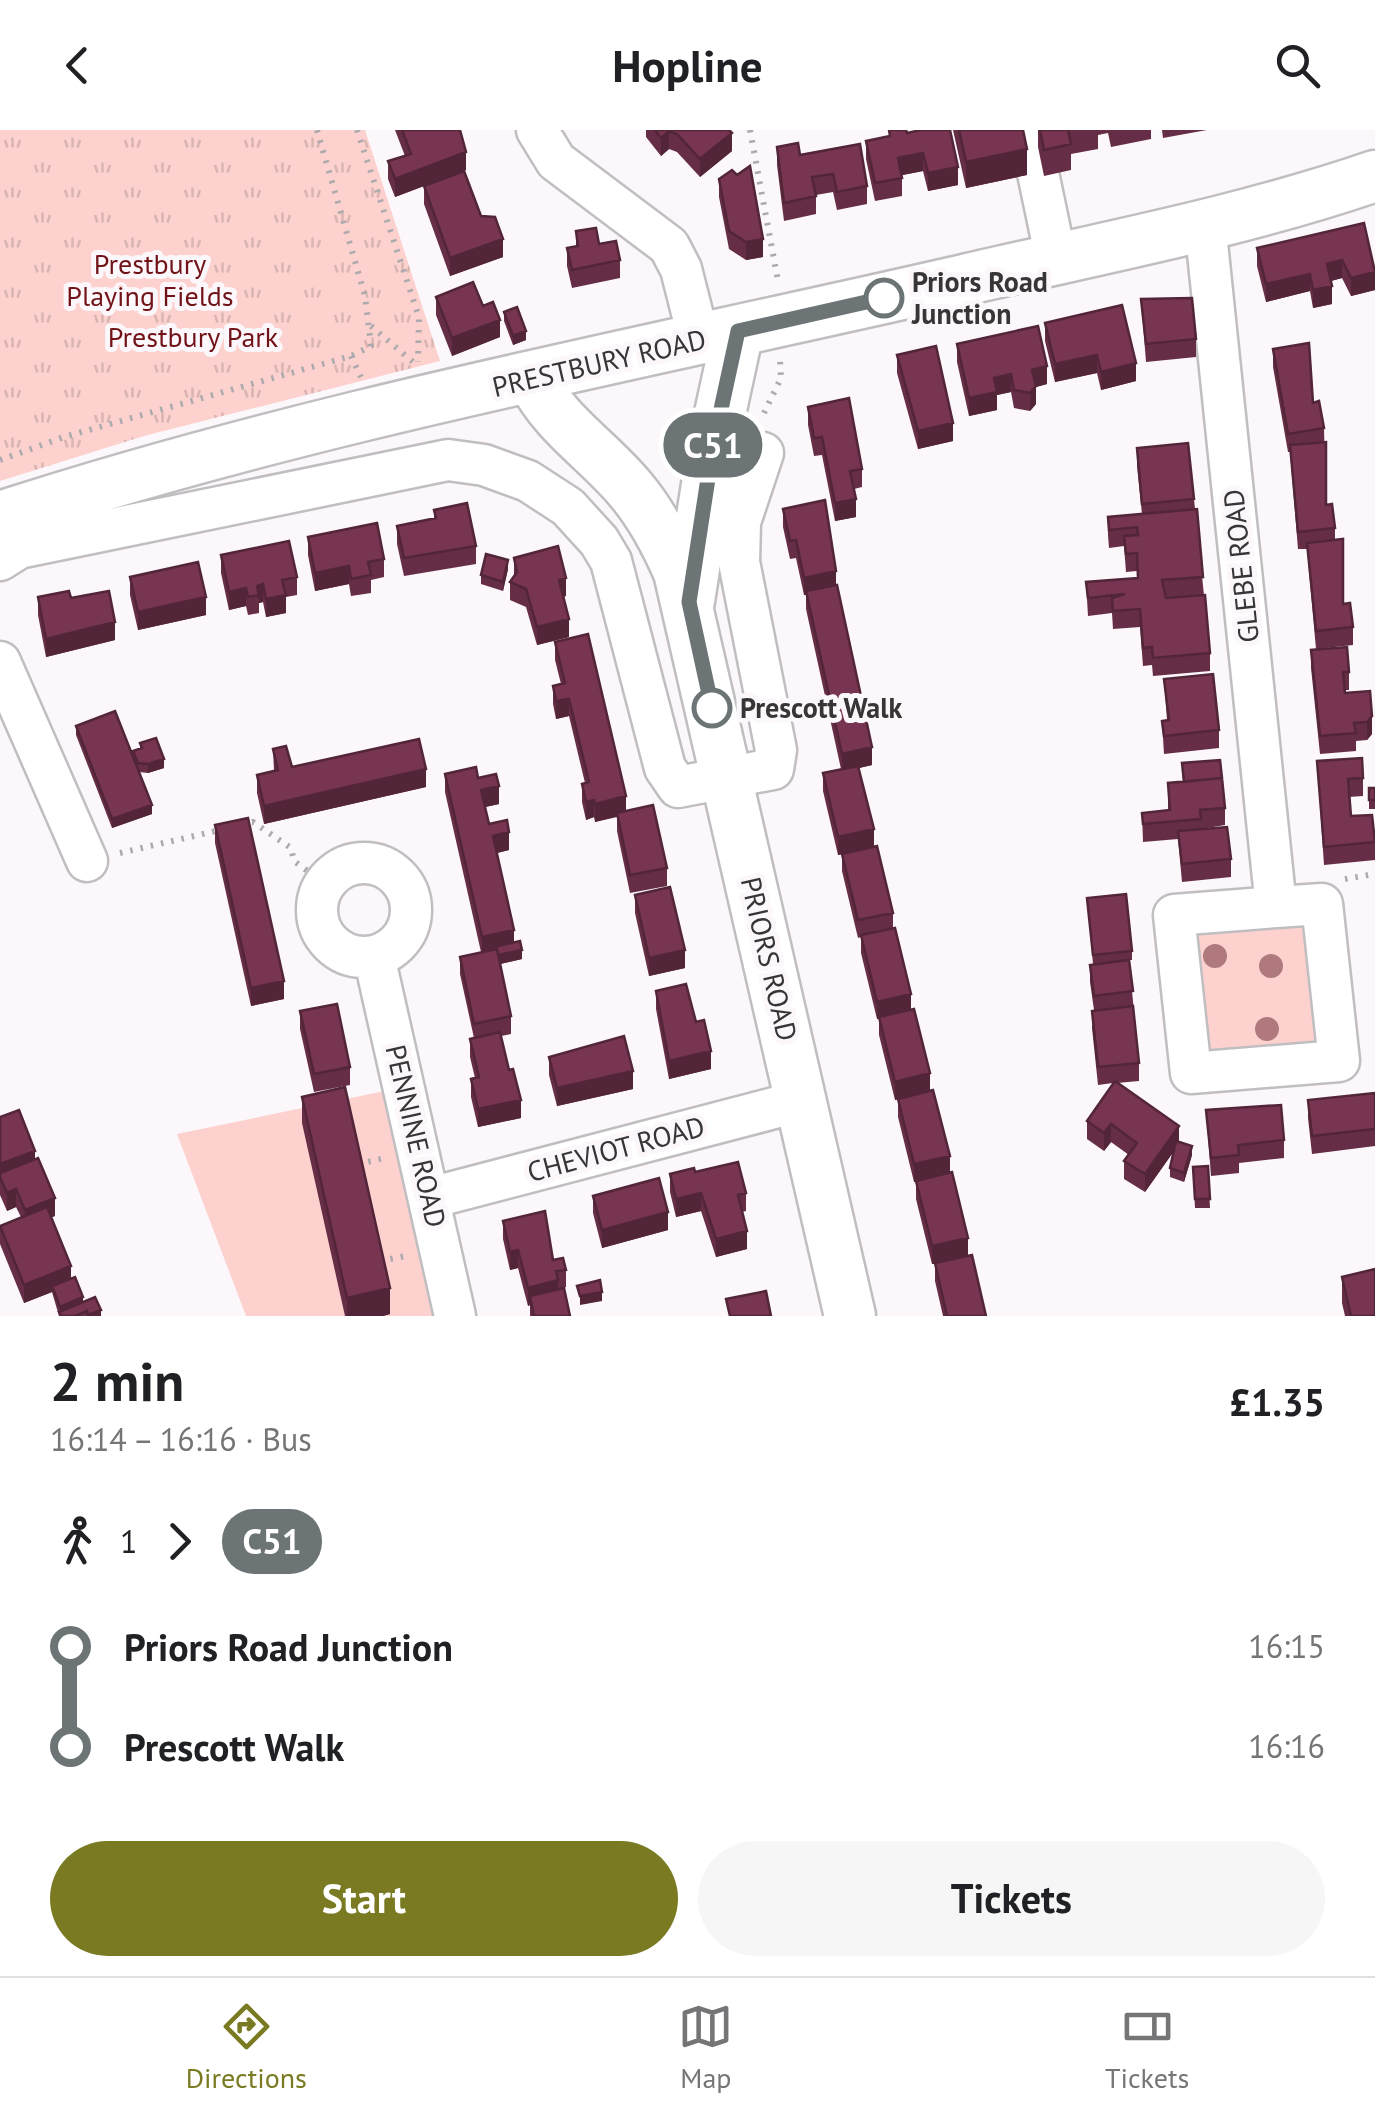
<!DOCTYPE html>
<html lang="en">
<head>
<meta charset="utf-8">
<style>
  :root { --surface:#fff; --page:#f6f6f6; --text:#202124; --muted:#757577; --line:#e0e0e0; --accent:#797a21 }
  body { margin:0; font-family:"PT Sans",sans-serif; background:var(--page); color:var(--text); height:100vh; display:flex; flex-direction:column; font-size:38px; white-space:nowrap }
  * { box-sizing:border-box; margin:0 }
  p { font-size:32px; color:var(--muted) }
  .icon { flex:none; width:55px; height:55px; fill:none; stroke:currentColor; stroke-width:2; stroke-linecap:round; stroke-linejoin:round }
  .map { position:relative; height:1186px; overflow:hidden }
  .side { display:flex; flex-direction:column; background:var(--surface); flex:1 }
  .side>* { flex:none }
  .badge { padding:0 20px; border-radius:32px; font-size:35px; line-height:65px }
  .map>.badge { position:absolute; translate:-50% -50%; box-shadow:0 0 0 5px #fff }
  .legs { display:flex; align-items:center; gap:15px; height:110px; padding:0 50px; font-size:32px }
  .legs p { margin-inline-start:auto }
  .head { display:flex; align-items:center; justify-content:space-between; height:170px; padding:0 50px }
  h1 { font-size:55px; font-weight:700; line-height:75px }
  .action { display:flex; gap:20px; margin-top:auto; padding:20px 50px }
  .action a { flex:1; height:115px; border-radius:60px; background:var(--accent); color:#fff; font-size:40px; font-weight:700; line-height:115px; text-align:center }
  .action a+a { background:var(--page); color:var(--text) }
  ul { padding:0 50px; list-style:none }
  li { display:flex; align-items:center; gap:35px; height:100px; font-size:38px }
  li i { display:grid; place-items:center; width:15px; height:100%; margin:0 12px; background:currentColor }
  li i::after { content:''; width:25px; height:25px; margin:-12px; border:8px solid; border-radius:50%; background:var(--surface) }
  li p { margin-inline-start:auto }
  li:first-child i { background:linear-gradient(#0000 50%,currentColor 0) }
  li:last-child i { background:linear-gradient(currentColor 50%,#0000 0) }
  header { display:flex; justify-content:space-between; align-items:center; height:130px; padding:0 50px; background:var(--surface); font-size:45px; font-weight:700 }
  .tab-bar { display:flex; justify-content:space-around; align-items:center; height:140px; border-top:2px solid var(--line); background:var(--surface); font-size:28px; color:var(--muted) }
  .tab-bar a { display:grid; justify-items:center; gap:5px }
  .tab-bar .active { color:var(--accent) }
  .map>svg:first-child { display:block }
</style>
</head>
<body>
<header><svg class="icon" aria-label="back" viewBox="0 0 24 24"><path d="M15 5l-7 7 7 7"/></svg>Hopline<svg class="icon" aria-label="search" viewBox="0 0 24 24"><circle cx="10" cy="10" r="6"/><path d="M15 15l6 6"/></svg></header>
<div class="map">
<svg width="1375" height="1186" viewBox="0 0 1375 1186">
  <defs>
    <pattern id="park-tufts" width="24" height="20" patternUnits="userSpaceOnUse" patternTransform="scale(2.5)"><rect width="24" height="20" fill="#fdd2ce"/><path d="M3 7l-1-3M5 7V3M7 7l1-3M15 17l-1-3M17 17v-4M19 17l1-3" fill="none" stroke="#d9b5b2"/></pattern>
  </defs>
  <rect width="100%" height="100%" fill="#fbf7fb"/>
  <path fill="#fdd2ce" d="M1322,774l17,157 -148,12 -17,-158z
    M404,957l31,229h-189l-69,-182z"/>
  <path fill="url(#park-tufts)" d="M0,0h365l75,231 -296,75 -144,45z"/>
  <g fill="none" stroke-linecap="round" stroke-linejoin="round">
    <defs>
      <path id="minor" d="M537,0l19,31 113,85 12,23 18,71
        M1029,0l27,129
        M1205,94l71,683 -102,8 17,158 148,-12 -17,-157 -46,3
        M0,430l19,-12 429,-88 36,5 44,16 40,26 31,34 12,20 54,207 13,19 95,-18 3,-19 -37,-188 1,-40 23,-69
        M0,532l87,199
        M317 780a47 47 0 1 1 94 0a47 47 0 1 1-94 0Z
        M374,826l81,360
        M430,1068l371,-97"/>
      <path id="major" d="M532,248c23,47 66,72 99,112 21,25 35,52 48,82l171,744
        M0,387c314,-102 642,-163 964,-237 137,-32 277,-58 411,-104
        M689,471l24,-155 25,-115"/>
    </defs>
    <use href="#minor" stroke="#c1bec1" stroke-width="45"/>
    <use href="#major" stroke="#c1bec1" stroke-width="55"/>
    <path stroke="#adaaad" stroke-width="6" stroke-dasharray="2.5 8" stroke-linecap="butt" d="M357,0l62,187 -1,45
      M750,0l28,151
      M371,196l42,36
      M351,226l10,21
      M764,283l17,-35 -1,-18
      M0,330l64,-23 287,-81 20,-10 -6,-50 -48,-166
      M242,695l11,-3 38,26 3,13 30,22
      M120,723l100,-23
      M1345,749l30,-5
      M358,1034l27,-6
      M380,1131l26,-5"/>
    <use href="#minor" stroke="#fff" stroke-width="40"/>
    <use href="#major" stroke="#fff" stroke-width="50"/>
  </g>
  <g fill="#af797e">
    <circle cx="1215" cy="826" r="12"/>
    <circle cx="1271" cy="836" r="12"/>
    <circle cx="1267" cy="899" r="12"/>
  </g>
  <path fill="#662e46" d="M395,0h65l6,40 -2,1 17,45 22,41 -53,19 -26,-72v-18l-29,11 -7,-18v-18l17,-5z
    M646,0h83l3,21 -32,26 -23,-25 -8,-3 -8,7 -15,-19z
    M889,0l18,3 51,52 -30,6 -5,-20 -21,4v21l-27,5 -9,-42v-18l23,-5z
    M953,0h70l4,45 -61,13z
    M1038,0h113v9l-40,8 -3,-14 -10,2v14l-27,5v16l-27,6 -6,-29z
    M1162,0h45l-44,8z
    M777,17l23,8 67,31v18l-30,6 -4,-18 -17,3v19l-32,7 -7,-56z
    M719,49l44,78 -17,3 -17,-11 -10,-52z
    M1364,93l11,67 -24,6 -9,-18 -11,3 1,23 -19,4 -3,-17 -44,11 -9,-36v-18z
    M576,101l23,13 21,16v18l-48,10 -5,-22v-18l9,-2z
    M436,167l47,9 17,31 -48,19 -16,-41z
    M1141,169l55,40v18l-50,5z
    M504,182l22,28 -13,5 -9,-24z
    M1045,193l91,58 -35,9 -4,-17 -42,9 -10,-41z
    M957,214l90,40 -11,3v17l-6,7 -16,-3 -3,-16 -14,3v15l-28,6 -12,-54z
    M1273,219l40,54 11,25 2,77 9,23v12l8,64 10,23v18l-37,4 -9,-100h-9l-8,-97h-2l-15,-85z
    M897,225l56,86 -35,8 -21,-76z
    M808,277l54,62v18l-8,2 2,28 -21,4 -13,-66 -8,1 -6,-31z
    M1137,318l57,51 16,154v18l-57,5 -1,-11 -9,1 -3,-39 -27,2 -1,-16 -24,3 -2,-34 51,-4v-7l-11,1 -2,-26 -15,2 -1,-13v-18l34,-3 -5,-48z
    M783,379l53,76 36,180 -13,3 15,78 19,67v15l18,82 57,246 18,60h-43l-8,-35v-17h-3l-16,-65v-18l-2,1 -16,-65v-18l-3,1 -16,-65v-16h-2l-16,-66v-16l-3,1 -16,-67v-17l-4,1 -15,-64v-18l18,-4 -35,-160v-14h-2l-8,-37 -6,1 -7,-32z
    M434,380l42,36v18l-72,12 -7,-32v-18l37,-8z
    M308,407l76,22v18l-13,3v13l-20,3 -2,-12 -34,7 -7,-36z
    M221,425l76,22v18l-11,2v16l-20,4 -3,-15 -4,1v10l-11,2 -2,-9 -17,4 -8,-37z
    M514,428l52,38 -3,1 6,40 -32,8 -11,-38 -16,-7v-18l4,-5z
    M508,439l-5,22 -22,-7v-9z
    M130,447l76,38 -68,15 -8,-35z
    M38,467l33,1 44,42 -69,17 -8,-42z
    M555,512l71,169 41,57v18l-37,7 -13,-62v-14l-22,5 -1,-5 -8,3 -4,-18v-18l3,-1 -16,-67 -13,3 -3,-15v-18l8,-2 -6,-24z
    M1311,520l38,22v18h-5l1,3 25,-2 2,43 -5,6 -11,1v10l-36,3 -9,-86z
    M1164,549l55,51v18l-55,6 -2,-33 5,-1z
    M76,596l57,32v-7l7,-3v-5l24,25 -16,5 -9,-1 13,42 -40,14 -36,-93z
    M273,619l19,18 134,20 -162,37 -7,-31v-18l17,-4z
    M1317,631l46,17v18l-14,1 2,19 24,26v18l-51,5z
    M1182,633l43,45v17l-24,4 30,30v18l-49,5 -4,-43 -35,3 -1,-29 26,-3v-27l15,-1z
    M445,644l33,4 21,26 -14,3 4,17 20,26 -12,3 17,89 8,17 -22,5 11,52v18l-10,2 20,82 -43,9 -7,-30v-18l4,-1 -5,-21v-18l4,-1 -14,-64v-17l21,-5 -36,-160z
    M1369,658h6v21h-6z
    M215,695l69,174 -33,7 -36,-163z
    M635,765l50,73 -36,8 -14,-63z
    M1087,768l45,53v9h-3l10,103v18l-22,2 75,72 -8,27 -14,-5v-9l4,-17 -29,41 -21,-13v-18l5,-6 -18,-13 -7,9 -17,-12v-18l26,-38 -15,2 -6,-57 2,-18 -4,-28v-17l3,-1z
    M656,861l40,31 15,47 -42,10 -13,-70z
    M300,881l50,56v18l-36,7 -14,-63z
    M549,927l84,32 -76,17 -8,-31z
    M1375,963v53l-63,8 -4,-36v-18z
    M302,967l88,217 -7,2h-38l-43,-193z
    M1206,980l78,30v18l-45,5v10l-28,3z
    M0,987l35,42 20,57 -4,1 20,61 12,24 18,14h-42l-7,-24 -28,11 -24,-59v-18l21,-9 -5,-10 -9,4 -7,-16z
    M1208,1036l2,42h-15l-2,-41z
    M695,1042l51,21v18l-4,1 5,37 -31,8 -15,-46 -25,6 -6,-25v-18z
    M593,1066l75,34 -66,18 -9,-35z
    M503,1091l63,49v17l-8,3 12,26h-40v-11l-2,1 -10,-38 -8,2 -7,-31z
    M1342,1147l33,39h-30l-3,-13z"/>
  <path fill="#532539" d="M669,1v18l-8,7v-18z
    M732,3v18l-32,26v-18z
    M1027,19v26l-61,13v-26z
    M466,22v18l-71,27v-18z
    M923,23v18l-25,5v-18z
    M958,37v18l-30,6v-18z
    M503,109v18l-53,19v-18z
    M763,109v18l-17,3v-18z
    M1342,130v18l-15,4v-18z
    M1375,142v18l-24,6v-18z
    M1310,144v17l-44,11v-18z
    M1332,156v18l-19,4v-18z
    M500,190v17l-48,19v-18z
    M526,201v9l-13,5v-9z
    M1097,225v18l-42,9v-18z
    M1136,233v18l-35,9v-18z
    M1047,236v18l-11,3v17l-6,7 2,-41z
    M1011,244v18l-14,3v15l-28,6v-18l25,-20z
    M953,293v18l-35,8v-18z
    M856,369v18l-21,4v-18z
    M508,430v9l-5,22v-9z
    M349,436v18l-34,7v-18z
    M836,441v18l-32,6v-17z
    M566,448v18l-7,2v-18z
    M263,454v18l-4,1 -2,-17z
    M246,458v18l-17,4v-18z
    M286,465v18l-20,4v-18z
    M206,467v18l-68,15v-18z
    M569,489v18l-32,8v-18z
    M115,492v18l-69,17v-18z
    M569,569v17l-13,3v-18z
    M1372,586v18l-5,6v-18z
    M872,617v18l-30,7v-18z
    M164,629v9l-16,5v-9z
    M426,639v18l-162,37v-18z
    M499,656v18l-18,4v-18z
    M626,666v18l-31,8v-18z
    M594,670v17l-8,3v-18z
    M152,675v9l-40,14v-9z
    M874,699v18l-36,8v-18z
    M509,702v18l-16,4v-18z
    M514,800v18l-32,7v-18z
    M522,820v9l-26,6v-9z
    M685,820v18l-36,8v-18z
    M284,851v18l-33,7v-18z
    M911,864v18l-34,7v-17z
    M711,921v18l-42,10v-18z
    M633,941v18l-76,17v-18z
    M930,943v18l-35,9v-18z
    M521,970v18l-43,9v-18z
    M1111,994v18l-7,9v-18z
    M1179,996v18l-34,48v-18z
    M1192,1016v9l-8,27v-9z
    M35,1021v17l-35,9v-13z
    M950,1026v18l-36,8v-18z
    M16,1059v18l-9,4v-18z
    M701,1063v18l-25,6v-18z
    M55,1068v18l-30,12v-18z
    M668,1082v18l-66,18v-18z
    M747,1101v18l-31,8v-18z
    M968,1108v18l-36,8v-18z
    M518,1120v18l-8,2v-18z
    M71,1136v18l-19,2v6l-28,11v-18z
    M558,1150v18l-28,-2v9l-2,1v-18z
    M390,1158v26l-7,2h-36v-18z
    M602,1162v9l-22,4v-9z
    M83,1167v9l-23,10v-9z
    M101,1180v6h-15z"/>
  <path fill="#773551" stroke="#532539" stroke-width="2.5" d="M402,0h58l6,22 -71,27 -7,-18 23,-7z
    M655,0h74l3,3 -32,26 -23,-25 -8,-3 -8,7z
    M889,0h17l1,3 14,-3h29l8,37 -30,6 -5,-20 -25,5 4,20 -27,5 -9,-42 24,-5z
    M959,0h64l4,19 -61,13z
    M1040,0h28l3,14 -27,6z
    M798,13l2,12 60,-11 7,42 -30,6 -4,-18 -21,3 4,19 -32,7 -7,-56z
    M750,36l13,73 -17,3 -17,-11 -10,-52 13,-9 5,5z
    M464,41l17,45 14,1 8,22 -53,19 -26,-72z
    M1364,93l11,49 -24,6 -9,-18 -15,4 5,22 -19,4 -3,-16 -44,10 -9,-36z
    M596,98l3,16 17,-3 4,19 -48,10 -5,-22 11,-2 -2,-15z
    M473,152l10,24 10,-4 7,18 -48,18 -16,-41z
    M1192,168l4,41 -50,5 -5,-45z
    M1122,175l14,58 -35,9 -4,-17 -42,9 -10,-41z
    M517,177l9,24 -13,5 -9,-24z
    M1038,196l9,40 -15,4 4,16 -6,7 -16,-3 -3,-16 -17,4 3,14 -28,6 -12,-54z
    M1309,213l4,60 6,-2 5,27 -36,6 -15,-85z
    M936,216l17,77 -35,8 -21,-76z
    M849,268l13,71 -12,2 6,28 -21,4 -13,-66 -8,1 -6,-31z
    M1326,312v63l6,-1 3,24 -37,4 -8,-87z
    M1188,313l6,56 -52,5 -5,-56z
    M825,370l11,71 -32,7 -8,-38 -6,1 -7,-32z
    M467,373l9,43 -72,12 -7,-32 39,-8 -2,-8z
    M1197,379l6,68 -41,3 4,18 39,-3 5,58 -57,5 -1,-11 -9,1 -3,-39 -27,2 -1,-13 13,-4 -37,4 -2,-16 52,-4 -1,-25 -11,1 -2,-18 14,-1 -1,-8 -28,3 -1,-13z
    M377,393l7,36 -16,3 3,13 -20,4 -2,-13 -34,7 -7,-36z
    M1343,409v65l7,-1 3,24 -37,4 -9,-88z
    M289,411l8,36 -15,3 4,15 -20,4 -3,-15 -6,2 2,9 -11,2 -2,-9 -17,4 -8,-37z
    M558,416l8,32 -7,2 10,39 -32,8 -11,-38 -16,-7 7,-10 -3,-14z
    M486,424l22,6 -5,22 -22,-7z
    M198,432l8,35 -68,15 -8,-35z
    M837,455l35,162 -30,7 -36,-163z
    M69,461l2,7 38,-7 6,31 -69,17 -8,-42z
    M588,504l38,162 -31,8 -1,-4 -8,2 -4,-18 7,-2 -20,-83 -13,2 -3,-15 12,-3 -10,-41z
    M1347,517l2,25h-6l2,21 25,-2 2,25 -5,6 -13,1 2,10 -36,3 -9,-86z
    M1213,544l6,56 -55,6 -2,-15 7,-1 -5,-41z
    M115,581l37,94 -40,14 -36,-93z
    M156,608l8,21 -16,5 -10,-1 -5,-12 9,-3 -2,-5z
    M419,609l7,30 -162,37 -7,-31 21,-5 -5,-21 13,-3 6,21z
    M1362,628l1,20 -15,1 3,37 21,-1 3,27 -51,5 -7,-86z
    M1220,630l2,18 -38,4 -2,-19z
    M858,636l16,63 -36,8 -15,-64z
    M476,637l2,11 18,-4 3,12 -18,4 8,34 18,-4 2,12 -16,4 21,94 -32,7 -37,-163z
    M1222,648l3,30 -25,2 1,9 -58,5 -1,-11 28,-3 -2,-27z
    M1369,658h6v12h-6z
    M653,675l14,63 -37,7 -13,-62z
    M248,688l36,163 -33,7 -36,-163z
    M1227,697l4,32 -49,5 -4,-33z
    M877,716l16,67 -35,7 -16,-66z
    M670,757l15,63 -36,8 -14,-63z
    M1126,764l6,57 -39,4 -6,-57z
    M895,798l16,66 -34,8 -16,-67z
    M520,811l2,9 -24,5 -1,-6h-3v-2z
    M497,819l14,67 -37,8 -14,-67z
    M1129,830l4,31 -39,5 -4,-31z
    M686,854l10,38 8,-2 7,31 -42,10 -13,-70z
    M337,874l13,63 -36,7 -14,-63z
    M1133,876l6,57 -41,4 -6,-56z
    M914,879l16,64 -35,9 -16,-65z
    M500,902l9,38 4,-1 8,31 -43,9 -7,-30 8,-2 -9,-38z
    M624,906l9,35 -76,17 -8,-31z
    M1115,951l64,45 -34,48 -21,-13 13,-18 -26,-19 -7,9 -17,-12z
    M345,957l45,201 -43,10 -45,-201z
    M933,960l17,66 -36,8 -16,-65z
    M1375,963v36l-63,7 -4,-36z
    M1281,975l3,35 -46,5 1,10 -28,3 -5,-48z
    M19,980l16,41 -35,13v-47z
    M1176,1011l16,5 -8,27 -14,-5z
    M38,1028l17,40 -30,12 -9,-21 -9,4 -7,-16v-4z
    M738,1032l8,31 -8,2 9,36 -31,8 -15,-46 -25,6 -6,-25 24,-6 1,4z
    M1208,1036l2,33h-15l-2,-32z
    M952,1042l16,66 -36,8 -16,-65z
    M659,1048l9,34 -66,18 -9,-34z
    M47,1077l24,59 -47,19 -24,-59z
    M545,1081l8,49 10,-2 3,12 -10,1 2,9 -30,8 -10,-38 -8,2 -7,-31z
    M972,1125l14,61h-39l-12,-53z
    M1375,1139v47h-24l-9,-39z
    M75,1147l8,20 -23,10 -8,-21z
    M600,1150l2,12 -22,4 -3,-10z
    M564,1158l6,28h-36l-4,-20z
    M766,1161l5,25h-41l-4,-17z
    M95,1167l6,13 -13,5 -1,-4 -12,5h-14l-2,-4z"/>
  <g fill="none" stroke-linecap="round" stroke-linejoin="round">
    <defs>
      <path id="line-1" d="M712,578l-23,-106 24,-156 25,-115 146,-33"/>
    </defs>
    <use href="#line-1" stroke="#fff" stroke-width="22"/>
    <use href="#line-1" stroke="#6c7476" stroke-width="15"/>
  </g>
  <g fill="#fff" stroke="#6c7476" stroke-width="5">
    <circle cx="884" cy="168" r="18"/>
    <circle cx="712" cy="578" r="18"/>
  </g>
  <g text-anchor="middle" stroke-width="10" stroke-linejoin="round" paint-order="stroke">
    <g font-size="28" fill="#711217" stroke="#fbf7fb">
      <text x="150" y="144">Prestbury<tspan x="150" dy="32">Playing Fields</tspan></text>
      <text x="193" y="217">Prestbury Park</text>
    </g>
    <g font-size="28" font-weight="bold" fill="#373536" stroke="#fbf7fb" text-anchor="start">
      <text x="912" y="162">Priors Road<tspan x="912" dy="32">Junction</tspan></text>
      <text x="740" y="588">Prescott Walk</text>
    </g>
    <g font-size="28" fill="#373536" stroke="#fbf7fb">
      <text transform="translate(599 233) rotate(-13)" y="10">PRESTBURY ROAD</text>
      <text transform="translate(1241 436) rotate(-96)" y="10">GLEBE ROAD</text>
      <text transform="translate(769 829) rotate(77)" y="10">PRIORS ROAD</text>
      <text transform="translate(416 1006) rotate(77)" y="10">PENNINE ROAD</text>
      <text transform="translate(616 1019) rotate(-15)" y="10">CHEVIOT ROAD</text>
    </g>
  </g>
</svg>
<b class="badge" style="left:713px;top:315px;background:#6c7476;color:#fff">C51</b>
</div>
<section class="side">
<div class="head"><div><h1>2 min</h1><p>16:14 – 16:16 · Bus</p></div><b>£1.35</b></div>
<div class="legs"><svg class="icon" aria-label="walk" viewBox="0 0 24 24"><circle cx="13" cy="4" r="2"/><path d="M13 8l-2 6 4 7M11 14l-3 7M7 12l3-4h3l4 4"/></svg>1<svg class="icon" aria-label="forward" viewBox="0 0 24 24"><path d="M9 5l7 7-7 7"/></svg><b class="badge" style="background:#6c7476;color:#fff">C51</b></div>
<ul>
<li><i style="color:#6c7476"></i><b>Priors Road Junction</b><p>16:15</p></li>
<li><i style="color:#6c7476"></i><b>Prescott Walk</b><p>16:16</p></li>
</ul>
<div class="action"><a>Start</a><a>Tickets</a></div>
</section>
<nav class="tab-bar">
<a class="active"><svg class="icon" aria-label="directions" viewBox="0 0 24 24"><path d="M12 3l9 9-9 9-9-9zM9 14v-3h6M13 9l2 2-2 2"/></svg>Directions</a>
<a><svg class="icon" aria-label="map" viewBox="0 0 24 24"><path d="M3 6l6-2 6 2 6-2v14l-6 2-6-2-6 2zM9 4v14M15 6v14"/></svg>Map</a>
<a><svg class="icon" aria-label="tickets" viewBox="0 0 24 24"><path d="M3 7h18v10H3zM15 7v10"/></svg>Tickets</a>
</nav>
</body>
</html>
